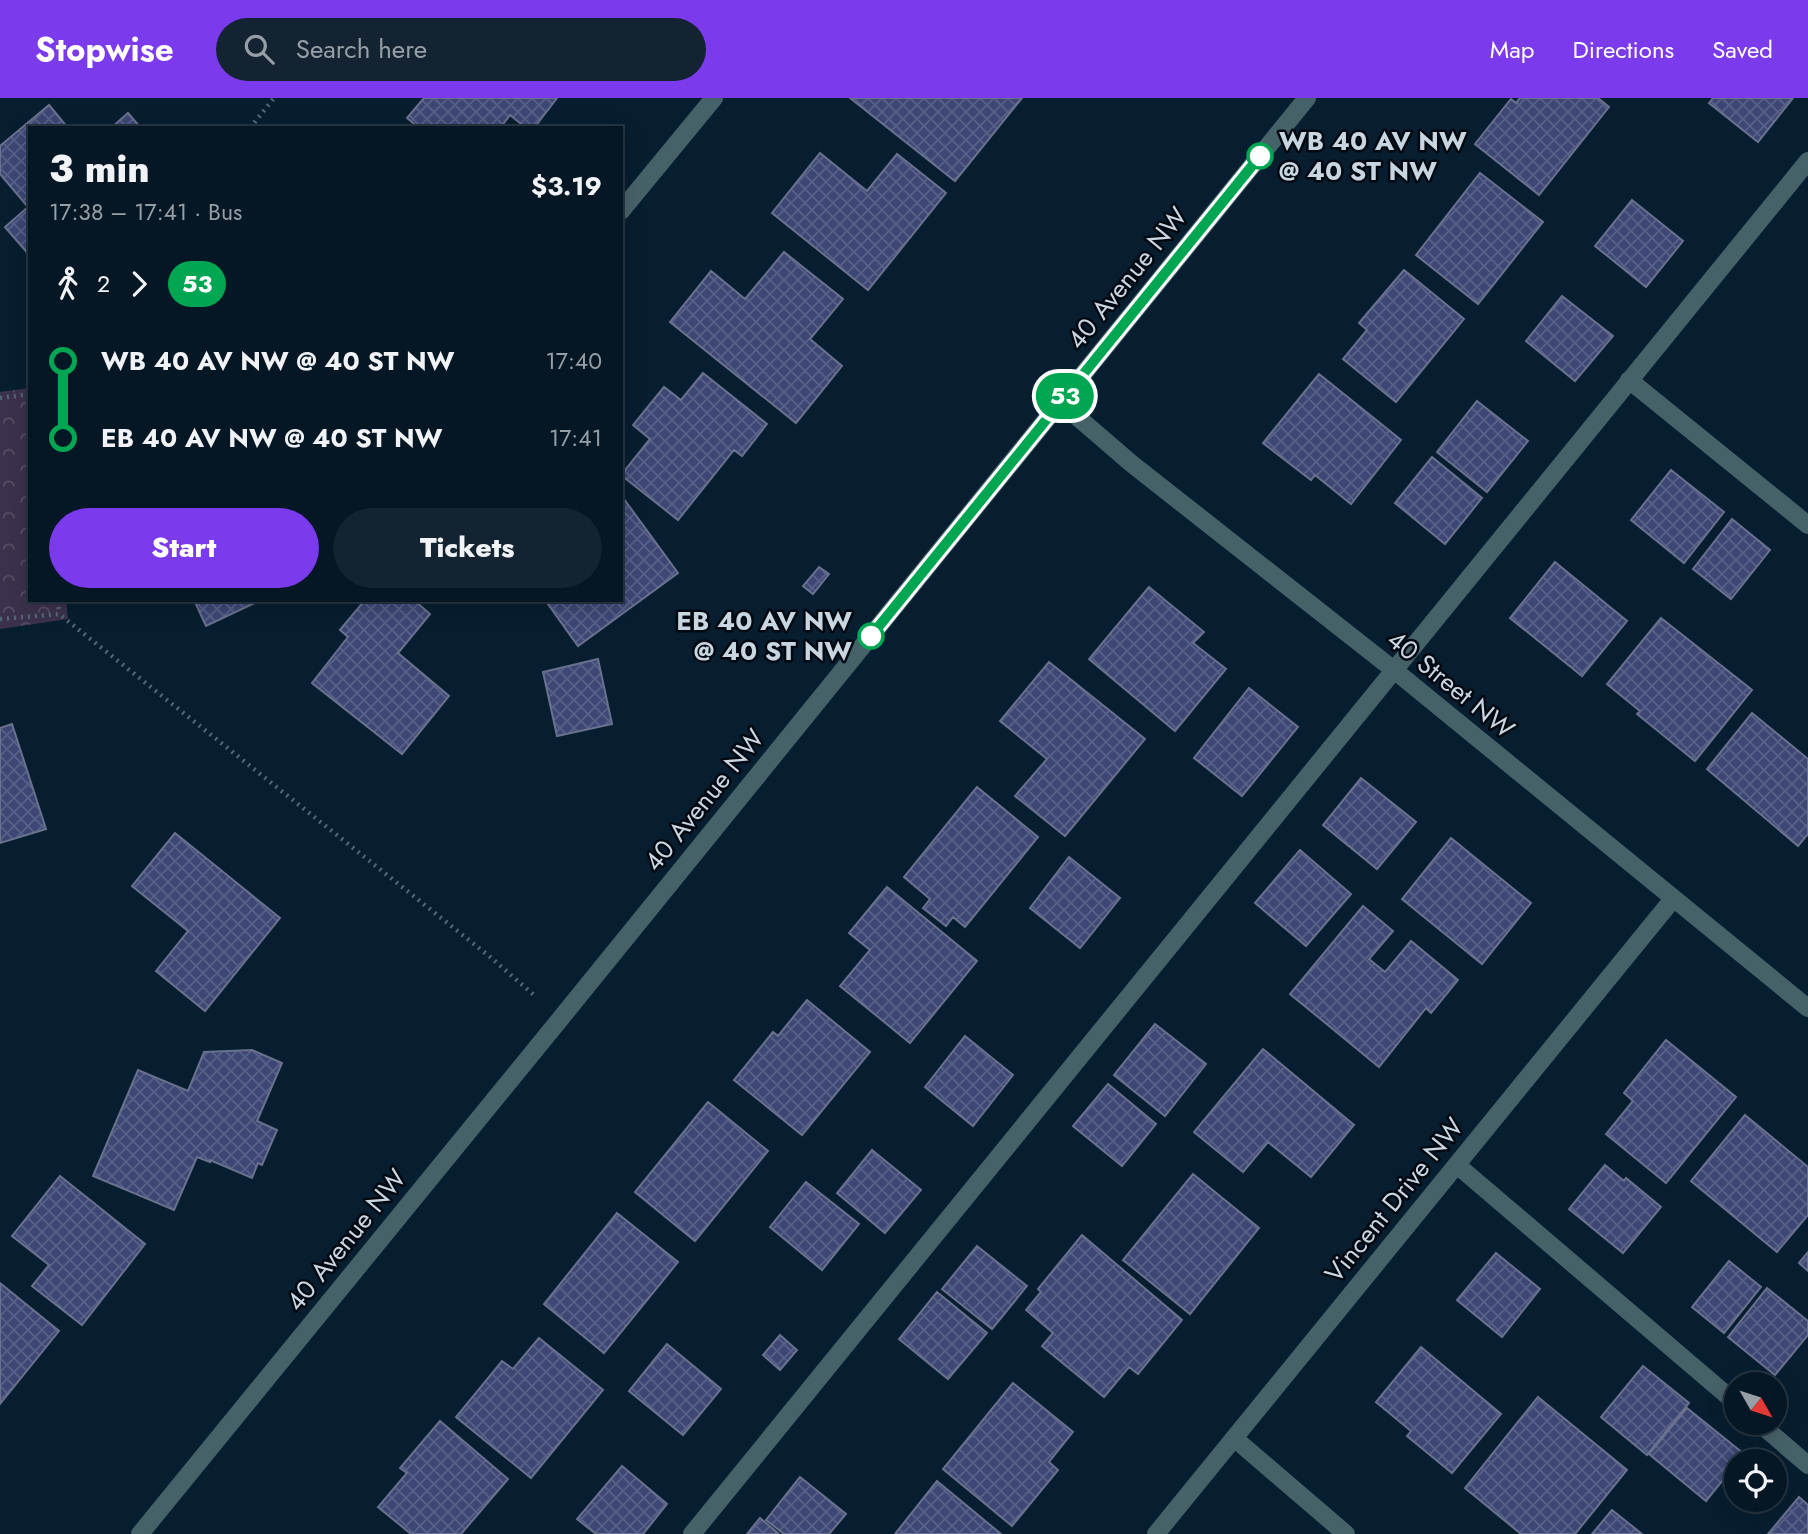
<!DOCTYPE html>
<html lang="en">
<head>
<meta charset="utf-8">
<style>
  :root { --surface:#051624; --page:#132331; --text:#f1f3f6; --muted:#979fa6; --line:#263541; --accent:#7c3aed }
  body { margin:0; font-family:Jost,sans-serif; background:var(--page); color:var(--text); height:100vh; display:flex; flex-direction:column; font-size:26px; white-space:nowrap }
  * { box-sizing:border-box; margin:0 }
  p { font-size:23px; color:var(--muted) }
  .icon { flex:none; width:38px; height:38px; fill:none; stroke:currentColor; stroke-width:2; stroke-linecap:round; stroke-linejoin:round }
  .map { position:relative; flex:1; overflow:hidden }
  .panel { position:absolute; left:28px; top:28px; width:595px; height:476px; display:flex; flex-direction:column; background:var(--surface); border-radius:0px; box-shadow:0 4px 18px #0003,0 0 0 2px var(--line) }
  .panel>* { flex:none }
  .badge { padding:0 14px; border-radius:23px; font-size:24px; line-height:46px }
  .needle { width:46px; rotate:129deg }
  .fabs { position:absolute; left:1724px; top:1274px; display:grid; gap:14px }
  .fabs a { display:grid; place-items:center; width:63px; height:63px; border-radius:50%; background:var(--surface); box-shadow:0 4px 18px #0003,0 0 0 2px var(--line); font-size:35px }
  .map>.badge { position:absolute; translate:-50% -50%; box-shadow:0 0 0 4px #fff }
  .legs { display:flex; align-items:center; gap:10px; height:77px; padding:0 21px; font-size:23px }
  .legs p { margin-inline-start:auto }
  .headline { display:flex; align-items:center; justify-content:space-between; height:119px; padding:0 21px }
  h1 { font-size:38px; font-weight:800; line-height:52px }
  .cta { display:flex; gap:14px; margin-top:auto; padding:14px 21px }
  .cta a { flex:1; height:80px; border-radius:42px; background:var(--accent); color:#fff; font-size:28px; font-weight:800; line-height:80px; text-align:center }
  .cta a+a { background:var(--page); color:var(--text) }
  ul { padding:0 21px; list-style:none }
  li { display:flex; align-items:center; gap:24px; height:77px; font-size:26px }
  li i { display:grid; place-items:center; width:10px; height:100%; margin:0 9px; background:currentColor }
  li i::after { content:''; width:18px; height:18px; margin:-9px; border:5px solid; border-radius:50%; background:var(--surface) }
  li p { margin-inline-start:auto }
  li:first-child i { background:linear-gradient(#0000 50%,currentColor 0) }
  li:last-child i { background:linear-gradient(currentColor 50%,#0000 0) }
  header { display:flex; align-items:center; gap:42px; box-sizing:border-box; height:98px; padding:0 35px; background:var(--accent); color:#fff }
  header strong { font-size:33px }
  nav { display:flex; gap:38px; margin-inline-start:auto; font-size:24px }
  .search { width:490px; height:63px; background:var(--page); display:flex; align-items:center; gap:18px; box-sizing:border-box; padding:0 24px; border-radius:38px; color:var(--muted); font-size:26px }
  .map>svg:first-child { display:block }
</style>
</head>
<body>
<header>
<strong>Stopwise</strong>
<div class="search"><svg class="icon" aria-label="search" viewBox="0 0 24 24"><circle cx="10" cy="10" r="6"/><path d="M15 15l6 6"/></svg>Search here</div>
<nav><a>Map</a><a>Directions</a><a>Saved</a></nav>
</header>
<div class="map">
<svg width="1808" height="1436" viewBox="0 0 1808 1436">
  <defs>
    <pattern id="park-crowns" width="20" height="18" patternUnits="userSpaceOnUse" patternTransform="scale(1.75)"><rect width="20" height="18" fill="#3b314c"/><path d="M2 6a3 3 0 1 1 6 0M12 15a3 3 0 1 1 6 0" fill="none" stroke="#564e66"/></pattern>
    <pattern id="building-cross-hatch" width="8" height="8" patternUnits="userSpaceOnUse" patternTransform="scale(1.75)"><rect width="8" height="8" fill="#3c4775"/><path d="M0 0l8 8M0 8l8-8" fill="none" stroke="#576188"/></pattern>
  </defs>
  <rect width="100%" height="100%" fill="#071e30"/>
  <path fill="url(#park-crowns)" d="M30,290v212h36l2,19 -68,10v-237z"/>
  <path fill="url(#building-cross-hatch)" stroke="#69718d" stroke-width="2" d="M424,0h133l-23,30h-8l-16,-13 -10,13h-81l-12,-10z
    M850,0h172l-67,83z
    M1520,0h78l11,9 -70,88 -64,-51 36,-45 5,4z
    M1713,0h80l-35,44 -49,-39z
    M49,7l19,23h-38v128l-25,-29 23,-20 -28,-33v-28z
    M128,15l13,15h-30z
    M820,55l47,38 30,-37 49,39 -78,97 -96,-77z
    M1480,75l63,49 -65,82 -62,-49z
    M1632,102l51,41 -37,46 -51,-41z
    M784,154l59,47 -33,40 32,27 -46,57 -126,-101 41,-51 34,28z
    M1404,172l60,49 -68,83 -53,-43 24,-29 -8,-7z
    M1562,198l51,40 -38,45 -49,-40z
    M703,275l64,51 -25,32 -8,-6 -56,70 -57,-45 29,-36 -17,-14 31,-38 17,13z
    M1319,276l82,66 -50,64 -36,-29 -4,5 -48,-37z
    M1477,303l51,40 -41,51 -50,-40z
    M1432,359l50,41 -37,46 -50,-41z
    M1671,372l53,42 -40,51 -53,-43z
    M621,397l57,78 -100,73 -33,-46h76z
    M1732,421l38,31 -39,49 -38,-30z
    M1555,464l72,59 -45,55 -72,-58z
    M819,469l10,7 -16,20 -10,-8z
    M1149,489l55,45 -11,11 33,26 -51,62 -86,-72z
    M194,502h67l-55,26z
    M365,502h49l16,14 -32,39 51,43 -47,58 -90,-71 36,-46 -8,-7z
    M1661,520l91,72 -57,71 -58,-47 3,-3 -33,-27z
    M598,561l14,65 -55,12 -14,-64z
    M1049,564l96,77 -80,97 -50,-40 32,-37 -47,-38z
    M1249,590l49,39 -56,69 -48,-38z
    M1752,615l56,46v75l-10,12 -91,-77z
    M12,626l34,105 -46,14v-115z
    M1361,680l55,44 -39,47 -54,-44z
    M977,689l61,50 -73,90 -12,-10 -7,9 -23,-18 7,-9 -26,-22z
    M175,735l105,85 -75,93 -49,-40 32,-40 -56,-45z
    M1451,740l80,65 -49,61 -80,-65z
    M1300,752l51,44 -45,52 -51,-43z
    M1069,759l51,41 -40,50 -50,-40z
    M887,789l90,74 -67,82 -70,-57 30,-36 -21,-17z
    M1363,808l30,25 -24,28 16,13 26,-31 47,39 -27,33 -5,-5 -47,59 -89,-73z
    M807,902l63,52 -68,83 -68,-55 39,-48 5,4z
    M1155,926l51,40 -41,52 -51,-41z
    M965,938l48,39 -40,51 -48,-39z
    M1666,942l70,57 -70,86 -60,-49 27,-33 -9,-8z
    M1263,951l91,76 -43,52 -43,-35 -25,30 -49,-40z
    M252,952l30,13 -25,58 20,9 -15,35 -4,-2 -6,15 -42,-18v2l-13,-5 -23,53 -81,-34 45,-106 50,21 16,-39z
    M1108,986l48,40 -34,42 -49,-40z
    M708,1004l60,49 -73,90 -60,-49z
    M1745,1017l63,52v48l-31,37 -86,-71z
    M872,1052l49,40 -36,43 -48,-40z
    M1605,1067l19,16 2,-3 35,29 -38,46 -54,-44z
    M1193,1076l66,54 -69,86 -67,-54z
    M60,1078l85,68 -63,81 -50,-39 17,-21 -37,-29z
    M806,1084l53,42 -37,46 -52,-43z
    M617,1115l61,49 -74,91 -60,-49z
    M1082,1137l100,85 -44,54 -9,-7 -25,30 -62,-51 11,-13 -27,-23 15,-18 -3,-3z
    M977,1148l50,40 -35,43 -50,-40z
    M1808,1154v19l-9,-8z
    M1496,1155l44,36 -38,48 -45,-37z
    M1729,1163l32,26 -37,46 -32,-26z
    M0,1185l59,48 -59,73z
    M1767,1190l41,33v14l-33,40 -47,-38z
    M937,1194l50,41 -39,46 -49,-40z
    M780,1237l17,15 -17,20 -17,-15z
    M539,1240l64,52 -72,88 -75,-61 46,-56 11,8z
    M667,1246l54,45 -38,46 -54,-44z
    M1421,1249l80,67 -49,59 -45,-37 4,-5 -35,-29z
    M1643,1268l46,37 -42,52 -46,-38z
    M1013,1285l60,49 -24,30 9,8 -46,56 -69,-57z
    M1538,1299l89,73 -52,64h-54l-56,-46z
    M1687,1310l57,46 -38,47 -57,-47z
    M440,1323l68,58 -47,55h-50l-33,-27 29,-34 -7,-5z
    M622,1368l45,38 -24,30h-47l-19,-15z
    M800,1379l46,37 -17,20h-45l-18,-14z
    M937,1383l64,53h-106z
    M1799,1399l9,8v29h-40z
    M1612,1412l30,24h-50z
    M760,1420l19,16h-32z"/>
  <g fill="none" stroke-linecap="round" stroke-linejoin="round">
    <path stroke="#546777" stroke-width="4.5" stroke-dasharray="2 5" stroke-linecap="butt" d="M250,30l24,-30
      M0,300l30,-4
      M58,502l1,14
      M0,521l59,-5 430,342 45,39"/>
    <path stroke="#466269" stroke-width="18" d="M621,113l93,-113
      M1629,282l179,145
      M1060,304l72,62 262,206 414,338
      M1457,1067l279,238
      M1759,1325l49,42
      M1234,1340l112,96
      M140,1436l421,-516 746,-920
      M692,1436l1116,-1373
      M1156,1436l517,-635"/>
  </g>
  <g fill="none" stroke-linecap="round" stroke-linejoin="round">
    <defs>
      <path id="line-1" d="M871,538l389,-480"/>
    </defs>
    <use href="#line-1" stroke="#fff" stroke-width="16"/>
    <use href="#line-1" stroke="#00a651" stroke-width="10"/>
  </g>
  <g fill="#fff" stroke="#00a651" stroke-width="3.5">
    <circle cx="1260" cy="58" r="12"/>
    <circle cx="871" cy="538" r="12"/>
  </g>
  <g text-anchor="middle" stroke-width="5" stroke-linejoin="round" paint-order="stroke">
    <g font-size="26" font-weight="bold" fill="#c8d6e2" stroke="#02080f" text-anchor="start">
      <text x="1279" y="52">WB 40 AV NW<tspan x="1279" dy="30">@ 40 ST NW</tspan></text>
      <text x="852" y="532" text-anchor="end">EB 40 AV NW<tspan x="852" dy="30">@ 40 ST NW</tspan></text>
    </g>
    <g font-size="26" fill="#c8d6e2" stroke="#02080f">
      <text transform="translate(1127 180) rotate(-51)" y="9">40 Avenue NW</text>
      <text transform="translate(1451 586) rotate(39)" y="9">40 Street NW</text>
      <text transform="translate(704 702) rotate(-51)" y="9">40 Avenue NW</text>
      <text transform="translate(1394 1102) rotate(-51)" y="9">Vincent Drive NW</text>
      <text transform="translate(346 1142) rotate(-51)" y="9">40 Avenue NW</text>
    </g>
  </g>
</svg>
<div class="fabs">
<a><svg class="needle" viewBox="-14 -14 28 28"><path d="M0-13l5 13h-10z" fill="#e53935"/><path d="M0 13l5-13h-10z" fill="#979fa6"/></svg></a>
<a><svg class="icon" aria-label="locate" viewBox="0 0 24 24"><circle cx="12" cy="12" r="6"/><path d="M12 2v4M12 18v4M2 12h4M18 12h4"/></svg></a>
</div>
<b class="badge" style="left:1065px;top:298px;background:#00a651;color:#fff">53</b>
<section class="panel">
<div class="headline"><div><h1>3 min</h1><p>17:38 – 17:41 · Bus</p></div><b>$3.19</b></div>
<div class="legs"><svg class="icon" aria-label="walk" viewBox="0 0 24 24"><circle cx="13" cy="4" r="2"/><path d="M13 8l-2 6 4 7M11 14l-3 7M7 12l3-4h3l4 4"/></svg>2<svg class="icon" aria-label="forward" viewBox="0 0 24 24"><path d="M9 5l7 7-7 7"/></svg><b class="badge" style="background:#00a651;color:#fff">53</b></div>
<ul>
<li><i style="color:#00a651"></i><b>WB 40 AV NW @ 40 ST NW</b><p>17:40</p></li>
<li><i style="color:#00a651"></i><b>EB 40 AV NW @ 40 ST NW</b><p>17:41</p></li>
</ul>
<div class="cta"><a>Start</a><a>Tickets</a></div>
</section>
</div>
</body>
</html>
